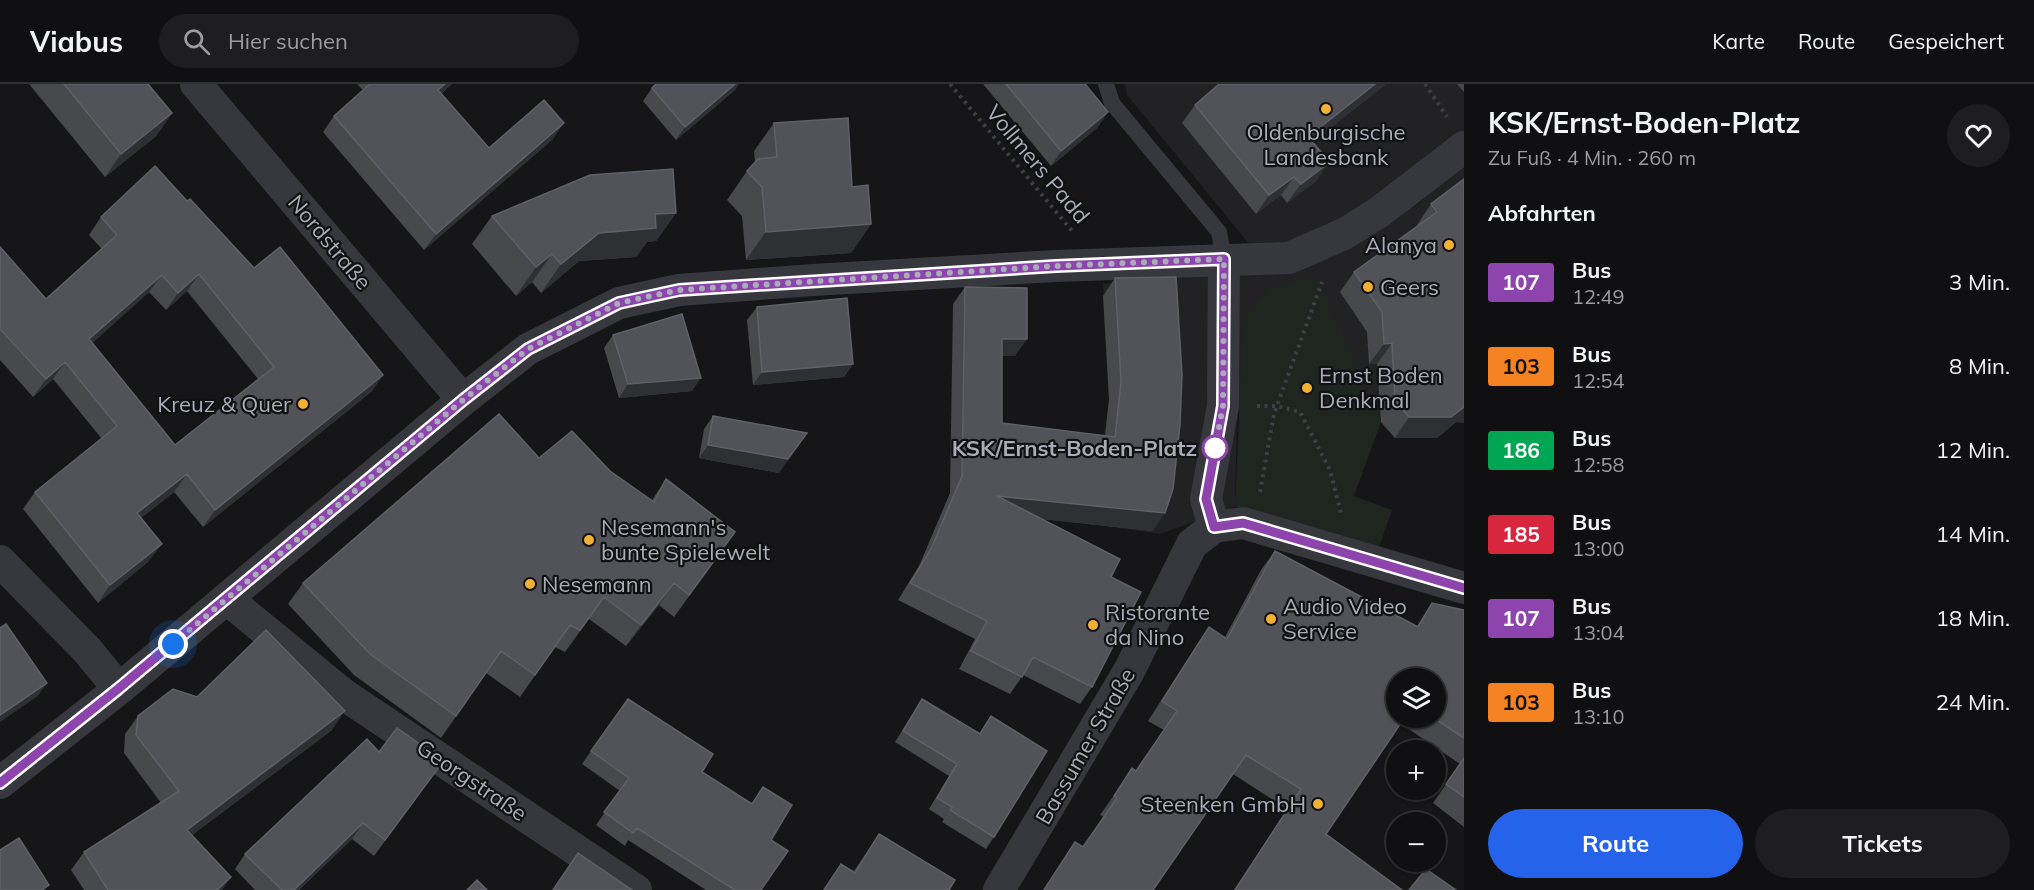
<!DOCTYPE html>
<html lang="de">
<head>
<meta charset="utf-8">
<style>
  :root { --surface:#101012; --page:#1e1e20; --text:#f1f3f6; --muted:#9c9d9f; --line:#303032; --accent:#2563eb }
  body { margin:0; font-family:Mulish,sans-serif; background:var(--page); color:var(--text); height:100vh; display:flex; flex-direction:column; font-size:22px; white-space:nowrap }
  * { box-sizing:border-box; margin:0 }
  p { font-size:20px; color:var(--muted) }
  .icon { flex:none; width:33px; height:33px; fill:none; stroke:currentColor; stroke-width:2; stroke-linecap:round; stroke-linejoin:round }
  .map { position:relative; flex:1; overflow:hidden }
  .drawer { display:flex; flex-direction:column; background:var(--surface); width:570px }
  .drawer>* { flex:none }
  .badge { padding:0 12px; border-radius:4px; font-size:21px; line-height:39px }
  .buttons { position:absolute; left:1386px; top:584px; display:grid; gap:12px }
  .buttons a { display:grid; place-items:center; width:60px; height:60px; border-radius:50%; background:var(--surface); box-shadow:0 2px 4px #0004,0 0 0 2px var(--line); font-size:30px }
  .you { position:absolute; width:30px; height:30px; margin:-15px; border:4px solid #fff; border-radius:50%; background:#1a73e8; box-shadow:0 0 0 9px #1a73e833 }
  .map>.badge { position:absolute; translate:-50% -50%; box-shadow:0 0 0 3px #fff }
  h2 { padding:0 24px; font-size:22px; line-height:54px }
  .round { display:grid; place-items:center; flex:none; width:63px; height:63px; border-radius:32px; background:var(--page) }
  .head { display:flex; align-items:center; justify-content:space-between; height:102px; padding:0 24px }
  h1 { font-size:28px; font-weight:700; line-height:45px }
  .action { display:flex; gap:12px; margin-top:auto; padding:12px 24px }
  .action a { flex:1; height:69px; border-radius:36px; background:var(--accent); color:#fff; font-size:24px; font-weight:700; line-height:69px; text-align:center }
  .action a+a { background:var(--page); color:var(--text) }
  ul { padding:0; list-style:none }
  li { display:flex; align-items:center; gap:18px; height:84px; padding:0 24px }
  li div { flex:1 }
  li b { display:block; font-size:22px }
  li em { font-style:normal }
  li .badge { min-width:66px; font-weight:700; text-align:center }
  header { display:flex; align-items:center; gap:36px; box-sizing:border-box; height:84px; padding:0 30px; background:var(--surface); border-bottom:2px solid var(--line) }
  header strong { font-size:28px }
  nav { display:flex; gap:33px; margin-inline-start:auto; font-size:21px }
  .search { width:420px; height:54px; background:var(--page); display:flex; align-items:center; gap:15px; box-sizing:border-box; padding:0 21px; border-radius:33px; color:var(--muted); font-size:22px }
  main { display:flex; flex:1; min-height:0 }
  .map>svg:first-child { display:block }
</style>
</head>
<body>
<header>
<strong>Viabus</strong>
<div class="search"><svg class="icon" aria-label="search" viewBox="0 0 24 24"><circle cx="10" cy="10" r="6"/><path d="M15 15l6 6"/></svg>Hier suchen</div>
<nav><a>Karte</a><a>Route</a><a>Gespeichert</a></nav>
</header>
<main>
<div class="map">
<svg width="1464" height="806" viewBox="0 0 1464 806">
  <rect width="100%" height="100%" fill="#161618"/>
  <path fill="#222225" d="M1125,0h339v339l-8,-1 -19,16h-42l-14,-16 -144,-15 -2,100 -75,27 -68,-10 17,-125 -6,-115 162,-21 -138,-168z"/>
  <path fill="#1e261f" d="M1317,191l64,147 -27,74 38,14 -14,40 -143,-43 8,-183 25,-36z"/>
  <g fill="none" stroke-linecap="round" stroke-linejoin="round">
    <path stroke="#3d3f44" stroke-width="4" stroke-dasharray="3 4.5" stroke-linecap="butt" d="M950,0l122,147
      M1425,0l22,33
      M1257,322h20l23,6 30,58 12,47
      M1260,408l14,-78 48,-132"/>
    <path stroke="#37383d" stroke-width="16" d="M1106,0l6,19 107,129 5,27"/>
    <path stroke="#37383d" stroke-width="32" d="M196,0l267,316
      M1214,443l-8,-28 17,-93 1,-147
      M0,477l87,89 32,39
      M227,515l116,95 293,196
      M0,699l119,-94 344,-289 65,-51 91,-46 60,-13 134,-10 243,-14 233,-8 55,-24 34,-21 86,-66
      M999,806l130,-219 63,-127 22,-17 29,-4 221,65"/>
  </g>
  <path fill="#47494d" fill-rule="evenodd" d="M29,0h119l24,29 -16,23 -51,41z
    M357,0h95l-11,10 48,54 64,-9 -129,111 -101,-118 11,-16 29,-26z
    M983,0h102l23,28 -11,16 -46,38z
    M1219,0h167l-74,58 4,39 -29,22 -6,-8 -25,19 -74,-91 13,-18z
    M1457,0h7v8z
    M652,4l83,2 -59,50 -33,-39z
    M774,39l78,64 19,37 -20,29 -105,7 -4,-44 -15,-16 20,-29 8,-9 -1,-11z
    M1464,95l-8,243 -19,16h-42l-14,-16 -4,-58h-8l-2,-32 -27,-40 14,-20 64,-46 -1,-1 14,-21z
    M187,117l67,67 129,107 -12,17 -168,135 -29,-35 -33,26 8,43 -51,42 -75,-94 12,-17 67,-53 -49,-60 -20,18 -33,-37v-113l46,52 56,-50 -13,-14 12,-18zM187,207l71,88 -83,66 -83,-102 57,-51 17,18z
    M676,129l-20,28 -9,1 -11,15 -57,4 -38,32 -9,-11 -16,14 -44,-52 20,-28z
    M1115,194l38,253 -111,-12 69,58 -19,110 -12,17 -57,-29 -13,19 -51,-25 16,-30 -77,-39 21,-34 31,-73 3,-189 12,-17 50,69h-13v67l103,13 4,-37 -6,-103z
    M757,223l96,57 -9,13 -91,8 -6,-65z
    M613,251l79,56 -73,7 -15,-50z
    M713,332l66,57 -80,-15 5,-29z
    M610,387l42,29 14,-21 54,75 -46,63 -15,-12 -33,41 -37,-27 -24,33 -10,-5 -35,50 -34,-24 -45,65 -87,-63 -66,-71 15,-21z
    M1275,467l142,75 15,-23 32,7v217l-31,-24 27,-39 -60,-41 -74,111 76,56h-168l53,-81 -54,-35 -80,116h-110l32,-48 8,5 21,-30 -4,-2 19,-27 17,-17 28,-41 -16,-9 48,-75 13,-19 16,10 36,-67zM1396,594l40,39h-40z
    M197,613l135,33 -140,105 30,55h-138l-13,-20 13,-18 77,-49 -37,-50 1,-19 13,-18z
    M628,615l74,73 50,32 11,-17 8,53 -10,50h-55l-78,-50 -3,6 -29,-21 24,-34 -38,-27z
    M922,615l57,35 12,-18 3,121 -8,12 -44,-27 2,-3 -15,-10 20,-33 -54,-34z
    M379,668l48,6 12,9 -65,89 -22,-17 -53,51h-44l-20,-21 10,-15z
    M879,750l70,56h-126l18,-26 13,7z"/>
  <path fill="#2f3033" d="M445,0h7l-26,22 12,-16z
    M735,0h4l-4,6 -59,50 9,-13z
    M1375,0h11l-91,72 13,-19z
    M1108,28l-11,16 -46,38 10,-15z
    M172,29l-16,23 -51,41 16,-23z
    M564,39l-11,16 -129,111 12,-16z
    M1330,78l-14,19 -29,22 14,-19z
    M1294,93l-13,18 -25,19 13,-19z
    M676,129l-20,28 -9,1 -11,15 -57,4 -38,32 20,-29 38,-31 56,-19z
    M871,140l-20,29 -105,7 20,-28z
    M552,170l-20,28 -16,14 20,-29z
    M199,190l-12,17 -21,19 12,-17z
    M162,191l-13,17 -72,65 12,-18z
    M1002,255h25l-12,17h-25z
    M1392,259l-15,21h-8l15,-20z
    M65,278l-12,17 -20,18 13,-18z
    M853,280l-9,13 -91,8 9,-13z
    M383,291l-12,17 -168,135 12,-17z
    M701,294l-9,13 -73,7 9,-14z
    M1464,323v16l-8,-1 -19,16h-42l14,-21z
    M807,349l-28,40 -80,-15 9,-13z
    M187,390l-13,18 -49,39 12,-18z
    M997,412l168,17 -12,18 -168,-18z
    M162,460l-13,17 -51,42 12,-18z
    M674,499l-15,22 -33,41 15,-21z
    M47,599l-9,13 -38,26v-7z
    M345,627l-13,19 -157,118 12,-18z
    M363,739l-11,16 -53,51h-5z
    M231,793l-9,13h-5z"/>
  <path fill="#525359" stroke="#5f6168" stroke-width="1.5" fill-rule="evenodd" d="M64,0h84l24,29 -51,41z
    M370,0h75l-7,6 51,58 55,-48 20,23 -128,111 -102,-118z
    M656,0h79l-50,43 -33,-39z
    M1006,0h79l23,28 -47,39z
    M1219,0h156l-67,53 22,25 -29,22 -7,-7 -25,18 -74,-90z
    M848,34l4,69 16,-2 3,39 -105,8 -4,-45 -15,-16 11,-12 19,-2 -3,-34z
    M155,82l32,35 3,-2 64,69 26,-21 103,128 -168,135 -28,-36 -50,39 25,31 -52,41 -75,-93 82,-66 -52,-64 -19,17 -46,-50v-82l46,52 71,-64 -16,-18zM199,190l75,93 -99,78 -86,-106 73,-64 16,18z
    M673,85l3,44 -21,1 1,14 -57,5 -38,31 -9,-10 -16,13 -44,-51 98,-41z
    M1464,95v228l-13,10h-42l-14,-16 -3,-58 -8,1 -2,-32 -28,-40 83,-60 -6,-8z
    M1176,193l6,98 -2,49 -7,65 -8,24 -168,-17 123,63 -9,18 30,15 -49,95 -59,-30 -11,20 -51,-26 16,-30 -77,-38 21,-34 31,-73 3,-189 62,1v51h-25v84l113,14 6,-55 -6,-104z
    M847,214l6,66 -91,8 -5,-65z
    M682,230l19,64 -73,6 -15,-49z
    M499,330l40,44 33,-27 38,40 44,31 12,-23 69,53 -46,63 -15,-12 -33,42 -37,-28 -24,33 -10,-5 -35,50 -34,-24 -45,65 -86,-62 -67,-71z
    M713,332l94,17 -19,26 -80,-14z
    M1275,467l143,76 14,-24 32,7v128l-32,-21h4v-39h-40v39h9l-79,117 76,56h-167l66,-101 -55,-34 -93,135h-109l31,-48 8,5 34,-49 -3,-2 18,-28 4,3 41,-60 -15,-10 47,-74 18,12z
    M6,540l41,59 -47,32v-87z
    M266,546l79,81 -158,119 44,47 -14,13h-109l-24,-38 95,-61 -43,-56 2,-19 35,-27 24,8z
    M628,615l85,55 -11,18 50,32 11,-17 29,18 -21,35 17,11 -27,39h-26l-98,-62 -4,5 -29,-21 25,-34 -38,-27z
    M922,615l58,35 11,-18 56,35 -53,86 -44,-27 2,-3 -15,-9 20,-34 -54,-33z
    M397,644l34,24 -4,6 12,9 -54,73 -22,-17 -69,67h-12l-37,-36 122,-115 12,13z
    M1464,674v39l-18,-13z
    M879,750l76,46 -6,10h-125l17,-26 14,9z
    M19,754l30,47 -7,5h-42v-40z
    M578,769l54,37h-79z
    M1426,785l30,21h-47z
    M477,796l10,10h-20z"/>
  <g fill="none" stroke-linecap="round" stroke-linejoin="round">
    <defs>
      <path id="line" d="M0,699l118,-94 345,-289 65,-51 91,-46 60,-13 377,-24 168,-7 -1,147 -17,93 8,28 29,-4 221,65"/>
    </defs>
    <use href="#line" stroke="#fff" stroke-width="14"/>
    <use href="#line" stroke="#8e44ad" stroke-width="9"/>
    <path stroke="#a8adb8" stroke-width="6" stroke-dasharray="0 10.8" d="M173,560l290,-244 65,-51 91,-46 60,-13 377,-24 168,-7 -1,147 -9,48 1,-6"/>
  </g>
  <g fill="#f2b134" stroke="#111113" stroke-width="2">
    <circle cx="1326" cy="25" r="6"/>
    <circle cx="1449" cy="161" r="6"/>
    <circle cx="1368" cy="203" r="6"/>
    <circle cx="1307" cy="304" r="6"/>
    <circle cx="303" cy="320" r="6"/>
    <circle cx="589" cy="456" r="6"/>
    <circle cx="530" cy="500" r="6"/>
    <circle cx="1271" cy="535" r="6"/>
    <circle cx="1093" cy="541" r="6"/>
    <circle cx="1318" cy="720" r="6"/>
  </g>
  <circle fill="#fff" stroke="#8e44ad" stroke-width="3" cx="1215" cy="364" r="12"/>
  <g text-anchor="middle" stroke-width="4.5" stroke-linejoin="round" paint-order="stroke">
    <g font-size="22" fill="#a8adb8" stroke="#111113" text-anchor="start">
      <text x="1326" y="56" text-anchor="middle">Oldenburgische<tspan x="1326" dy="25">Landesbank</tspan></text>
      <text x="1437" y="169" text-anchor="end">Alanya</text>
      <text x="1380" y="211">Geers</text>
      <text x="1319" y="299">Ernst Boden<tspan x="1319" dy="25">Denkmal</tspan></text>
      <text x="291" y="328" text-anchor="end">Kreuz &amp; Quer</text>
      <text x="601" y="451">Nesemann's<tspan x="601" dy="25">bunte Spielewelt</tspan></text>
      <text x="542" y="508">Nesemann</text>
      <text x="1283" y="530">Audio Video<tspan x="1283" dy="25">Service</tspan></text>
      <text x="1105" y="536">Ristorante<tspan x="1105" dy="25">da Nino</tspan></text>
      <text x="1306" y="728" text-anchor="end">Steenken GmbH</text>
    </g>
    <g font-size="22" fill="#a8adb8" stroke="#111113">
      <text transform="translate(1038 80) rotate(50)" y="8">Vollmers Padd</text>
      <text transform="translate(330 158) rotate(50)" y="8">Nordstraße</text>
      <text transform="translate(1085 662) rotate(-60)" y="8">Bassumer Straße</text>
      <text transform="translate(472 696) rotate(34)" y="8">Georgstraße</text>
    </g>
    <g font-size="22" font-weight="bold" fill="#a8adb8" stroke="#111113" text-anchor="end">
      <text x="1197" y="372">KSK/Ernst-Boden-Platz</text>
    </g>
  </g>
</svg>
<div class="buttons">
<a><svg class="icon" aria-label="layers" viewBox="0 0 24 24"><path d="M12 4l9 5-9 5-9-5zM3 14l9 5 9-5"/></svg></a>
<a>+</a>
<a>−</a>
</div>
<div class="you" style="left:173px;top:560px"></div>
</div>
<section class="drawer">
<div class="head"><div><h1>KSK/Ernst-Boden-Platz</h1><p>Zu Fuß · 4 Min. · 260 m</p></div><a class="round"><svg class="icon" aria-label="heart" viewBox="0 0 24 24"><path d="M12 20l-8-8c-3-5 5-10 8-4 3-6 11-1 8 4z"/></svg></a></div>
<h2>Abfahrten</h2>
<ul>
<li><span class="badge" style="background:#8e44ad;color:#fff">107</span><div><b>Bus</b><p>12:49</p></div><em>3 Min.</em></li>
<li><span class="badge" style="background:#f58220;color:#111">103</span><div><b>Bus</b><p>12:54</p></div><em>8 Min.</em></li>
<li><span class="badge" style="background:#00a651;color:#fff">186</span><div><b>Bus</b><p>12:58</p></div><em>12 Min.</em></li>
<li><span class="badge" style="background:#d7263d;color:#fff">185</span><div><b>Bus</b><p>13:00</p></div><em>14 Min.</em></li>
<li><span class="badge" style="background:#8e44ad;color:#fff">107</span><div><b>Bus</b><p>13:04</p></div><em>18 Min.</em></li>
<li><span class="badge" style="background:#f58220;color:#111">103</span><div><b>Bus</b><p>13:10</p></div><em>24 Min.</em></li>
</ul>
<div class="action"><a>Route</a><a>Tickets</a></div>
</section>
</main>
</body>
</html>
